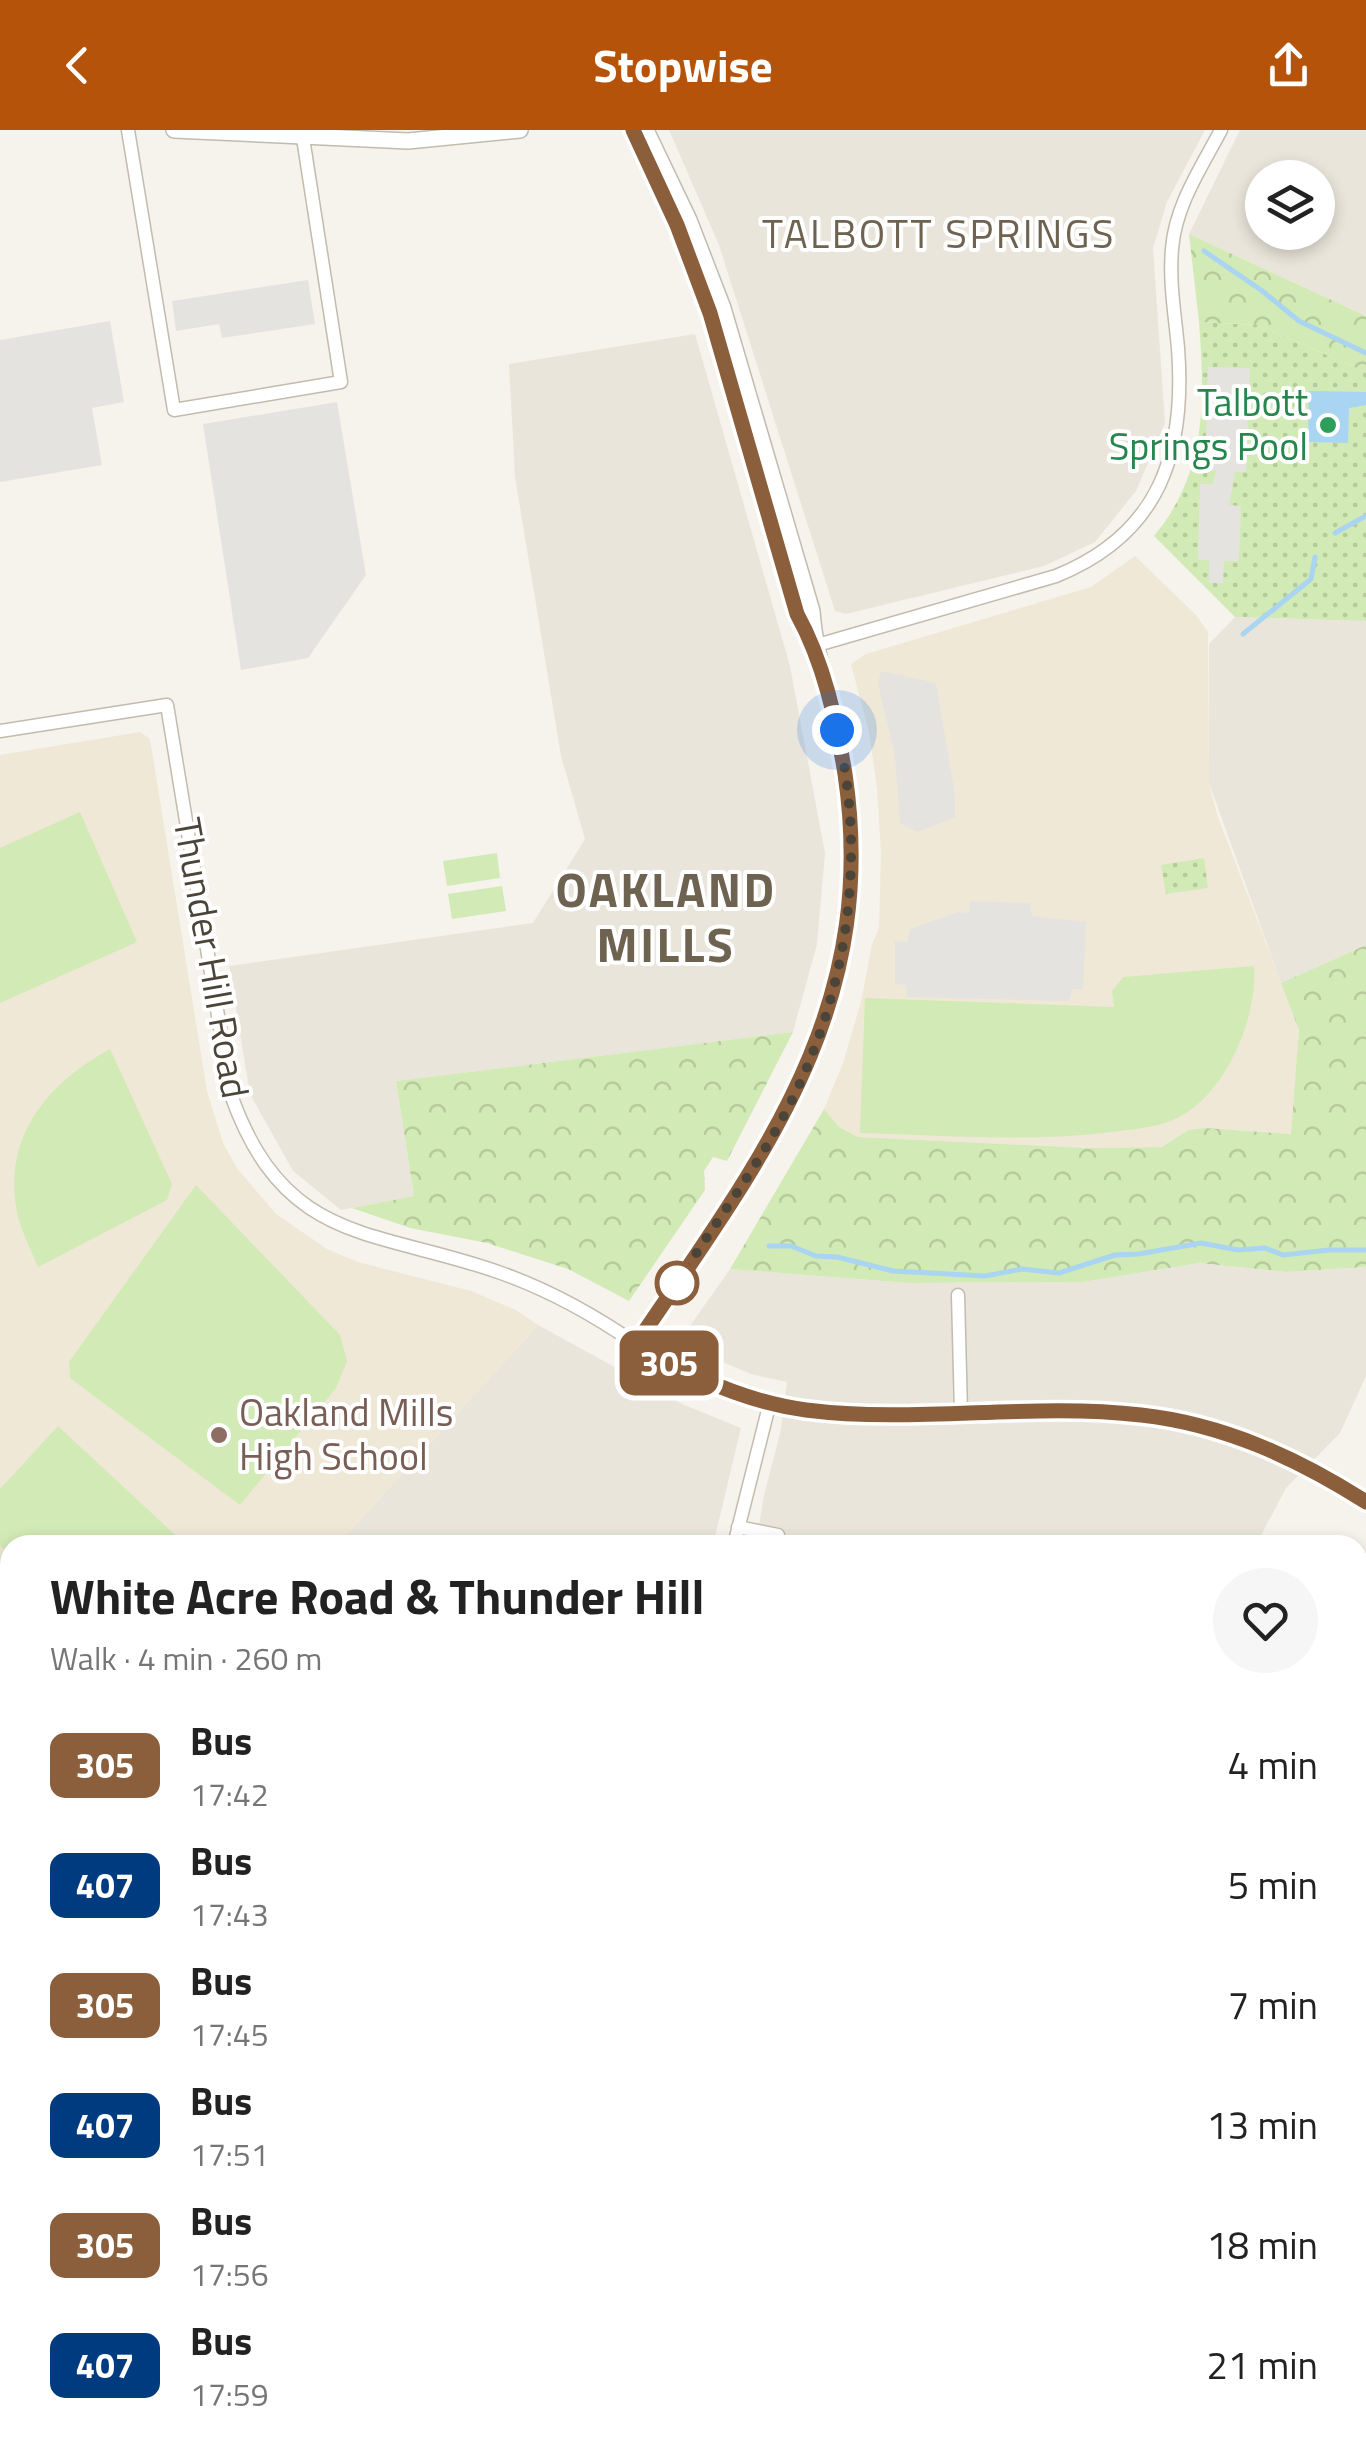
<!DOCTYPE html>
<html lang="en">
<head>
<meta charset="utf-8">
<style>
  :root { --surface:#fff; --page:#f6f6f6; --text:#222; --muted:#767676; --accent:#b45309 }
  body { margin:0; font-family:"Titillium Web",sans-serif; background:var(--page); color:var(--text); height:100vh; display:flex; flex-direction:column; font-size:38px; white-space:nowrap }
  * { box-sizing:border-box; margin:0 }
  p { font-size:32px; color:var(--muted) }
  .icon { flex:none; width:55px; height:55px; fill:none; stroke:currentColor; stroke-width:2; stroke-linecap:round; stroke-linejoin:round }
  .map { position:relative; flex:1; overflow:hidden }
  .sheet { position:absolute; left:0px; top:1405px; width:1368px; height:910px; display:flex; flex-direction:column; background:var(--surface); border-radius:30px 30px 0 0; box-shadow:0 5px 15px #0003 }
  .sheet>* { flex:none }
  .badge { padding:0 20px; border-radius:15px; font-size:35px; line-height:65px }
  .fabs { position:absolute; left:1245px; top:30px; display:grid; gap:20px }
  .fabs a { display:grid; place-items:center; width:90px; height:90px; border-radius:50%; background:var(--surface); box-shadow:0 5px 15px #0003; font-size:50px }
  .you { position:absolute; width:50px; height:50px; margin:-25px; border:8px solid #fff; border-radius:50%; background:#1a73e8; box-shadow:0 0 0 15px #1a73e833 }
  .map>.badge { position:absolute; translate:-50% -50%; box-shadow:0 0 0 5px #fff }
  .round { display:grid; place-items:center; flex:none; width:105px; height:105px; border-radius:52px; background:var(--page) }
  .head { display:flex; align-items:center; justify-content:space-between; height:170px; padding:0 50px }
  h1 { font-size:48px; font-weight:700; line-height:75px }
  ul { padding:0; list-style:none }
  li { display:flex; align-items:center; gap:30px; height:120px; padding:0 50px }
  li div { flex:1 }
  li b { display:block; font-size:38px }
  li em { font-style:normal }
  li .badge { min-width:110px; font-weight:700; text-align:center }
  header { display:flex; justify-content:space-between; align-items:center; height:130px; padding:0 50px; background:var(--accent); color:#fff; font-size:45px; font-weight:700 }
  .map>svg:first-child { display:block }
</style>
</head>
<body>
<header><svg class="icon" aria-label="back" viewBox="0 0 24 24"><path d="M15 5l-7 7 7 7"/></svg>Stopwise<svg class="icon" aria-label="share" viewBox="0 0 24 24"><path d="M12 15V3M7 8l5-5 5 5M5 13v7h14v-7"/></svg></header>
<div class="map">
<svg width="1366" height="2315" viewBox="0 0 1366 2315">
  <defs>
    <pattern id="grass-dots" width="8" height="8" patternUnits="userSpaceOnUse" patternTransform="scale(2.5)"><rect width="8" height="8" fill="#d2eab5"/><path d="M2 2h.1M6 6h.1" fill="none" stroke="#b6ca9c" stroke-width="1.8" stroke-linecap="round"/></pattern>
    <pattern id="forest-crowns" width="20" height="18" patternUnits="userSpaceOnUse" patternTransform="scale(2.5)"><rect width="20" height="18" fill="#d2eab5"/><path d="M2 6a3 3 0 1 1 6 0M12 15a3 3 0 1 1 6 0" fill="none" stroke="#b6ca9c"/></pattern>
  </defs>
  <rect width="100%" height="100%" fill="#f6f3ec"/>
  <path fill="#eae5da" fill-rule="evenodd" d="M669,0h536l-38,72 -14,46 12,175 -29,68 -41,51 -51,24 -198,48 -11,-3 -116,-366z
    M1240,0h126v186l-177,-82zM1262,48h56v54h-56z
    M695,204l95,332 35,187 -8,91 -24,88 -397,49 18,115 -73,14 -48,-39 -43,-77 -21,-128 304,-43 52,-84 -24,-83 -46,-279 -6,-113z
    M1235,487l131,4v324l-85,38 -72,-200v-139z
    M1199,1133l87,9 80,-5v109l-26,57 -54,55 -30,57h-500l8,-50 16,-61 7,-52 -36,-8 -73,-31 52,-74 179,14 174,-1z
    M538,1195l144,79 59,24 -28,117h-376z
    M10,1978v327h52l-5,10h-57v-333z"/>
  <path fill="#efe8d6" d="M1135,426l61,59 12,17 1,151 8,31 82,216 -7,104 -88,-6 -16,2 -26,17 -74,1 -230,-11 -19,-10 -15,-18 19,-46 18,-61 11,-58 7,-16 2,-75 -4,-65 -8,-56 -18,-68 15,-10 225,-67z
    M140,602l10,7 57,352 16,52 14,25 39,46 51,35 31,13 113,29 45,19 22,15 -201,220h-327v563l-10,4v-1357z"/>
  <path fill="url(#grass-dots)" d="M1199,192l59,3 108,47v249l-131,-4 -81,-81c53,-63 51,-136 45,-214z
    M1204,728l4,30 -42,6 -5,-29z
    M1358,1542l8,10v763h-1230l4,-10h1218z"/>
  <path fill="url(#forest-crowns)" d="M1189,104l177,82v56l-108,-47 -59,-3z
    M1366,815v322l-80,5 -87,-9 -116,19 -174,1 -179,-14 94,-160 15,18 19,10 230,11 74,-1 26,-17 16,-2 87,6 8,-104 -18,-47z
    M793,902l-66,129 -14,-4 -9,14 1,19 -76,111 -61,-32 -81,-26 -77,-15 -58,-20 62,-12 -18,-115z
    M1358,1542l8,10v175l-8,8z
    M857,2305h111l-4,10h-116z"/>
  <path fill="#d2eab5" d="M80,682l57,130 -137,61v-155z
    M497,723l3,25 -53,8 -4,-25z
    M502,756l4,25 -54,8 -4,-25z
    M1254,836c4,54 -32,140 -89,157 -19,6 -41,7 -61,10 -81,9 -163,2 -244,0l5,-135 249,9 -2,-16 11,-14z
    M110,919l62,135 -5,16 -129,67c-7,-16 -15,-33 -20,-50 -18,-78 29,-134 92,-168z
    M196,1055l144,150 7,26 -11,27 -96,117 -170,-127 -1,-16z
    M58,1296l128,119h-176v10l-10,-9v-57z
    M661,2305h146l-1,10h-58z"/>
  <path fill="#e5e3e0" d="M308,150l7,44 -93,14 -3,-14 -43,7 -4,-30z
    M110,191l14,81 -32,6 10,57 -102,17v-142z
    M1208,237l42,1 -4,104h-11l-6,33 12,1 -2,55h-15l-1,22h-14v-23h-11l2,-76h13l3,-13 -11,-1z
    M337,272l29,173 -58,83 -67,12 -38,-246z
    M881,541l55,12 19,112v22l-38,15 -17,-9 -5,-67 -17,-72z
    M970,771l60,2 2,13 54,6 -3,67h-11l-3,12 -162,-4 -1,-12 -11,-1v-44l12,2 3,-13 48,-17 11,1z"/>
  <path fill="#a9d4f2" d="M1309,261l57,1v13l-17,3 -1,35 -40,-1z"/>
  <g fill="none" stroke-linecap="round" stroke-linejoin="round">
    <path stroke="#a9d4f2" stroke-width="5" d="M1204,121l57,39 38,31 67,32
      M1335,403l31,-17
      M1243,504l68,-55 4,-22
      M769,1116h22l25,10 21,1 56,14 92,5 37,-7 37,4 56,-18 24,-1 62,-11 37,7 27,-2 18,7 46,-5h37
      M1358,1716l8,-7
      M905,2305v10
      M102,2315l6,-10"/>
    <defs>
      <path id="minor" d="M128,0l46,280 167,-28 -38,-244
        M814,516l242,-70c104,-42 130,-123 122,-228 -3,-33 -9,-66 -6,-99 3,-43 29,-81 49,-119
        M0,601l167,-26 64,390c54,151 143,133 270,178 48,17 93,42 135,71
        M958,1165l3,118
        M738,1397l40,8 -1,10
        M734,1415l36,-143
        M0,2088l10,-5
        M0,2242l10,-18
        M1358,2251l8,-4
        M1266,2315l13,-10"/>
      <path id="tertiary" d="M174,0l234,11 112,-11
        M633,0l44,95 33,88 87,301 15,29
        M646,0l43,90 34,88 89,303c3,44 18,83 27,126 6,29 10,60 11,90 13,205 -105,357 -214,517 51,31 110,58 169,66 114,14 230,-10 343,6 80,11 151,44 218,86"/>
    </defs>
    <use href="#minor" stroke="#c2bbae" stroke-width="15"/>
    <use href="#tertiary" stroke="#c2bbae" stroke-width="18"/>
    <use href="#minor" stroke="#fff" stroke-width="12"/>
    <use href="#tertiary" stroke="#fff" stroke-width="15"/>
  </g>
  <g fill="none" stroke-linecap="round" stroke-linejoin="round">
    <defs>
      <path id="line" d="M633,0l44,95 33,88 87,301c27,49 39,105 48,160 35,237 -85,386 -209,570 51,31 110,58 170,66 111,14 224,-8 335,5 82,9 156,43 225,87"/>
    </defs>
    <use href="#line" stroke="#fff" stroke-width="22"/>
    <use href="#line" stroke="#8b5e3c" stroke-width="15"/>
    <path stroke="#4b4439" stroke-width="10" stroke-dasharray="0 18" d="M677,1153c37,-59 82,-117 114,-181 57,-114 76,-247 46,-372"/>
  </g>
  <circle fill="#2e9e5b" stroke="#fff" stroke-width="4" cx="1328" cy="295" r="10"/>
  <circle fill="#fff" stroke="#8b5e3c" stroke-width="5" cx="677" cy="1153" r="20"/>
  <circle fill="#8d6e63" stroke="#fff" stroke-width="4" cx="219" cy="1305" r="10"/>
  <g text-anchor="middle" stroke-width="8" stroke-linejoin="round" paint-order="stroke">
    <g font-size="38" fill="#27864d" stroke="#fff" text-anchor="end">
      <text x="1308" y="286">Talbott<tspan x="1308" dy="44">Springs Pool</tspan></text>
    </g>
    <g font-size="38" fill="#4b4439" stroke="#fff">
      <text transform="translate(211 828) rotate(80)" y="13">Thunder Hill Road</text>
    </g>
    <g font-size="38" fill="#785e54" stroke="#fff" text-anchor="start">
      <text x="239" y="1296">Oakland Mills<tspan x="239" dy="44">High School</tspan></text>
    </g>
    <g font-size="40" letter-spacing="2.5" fill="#6e6250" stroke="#fff">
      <text x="939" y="118">TALBOTT SPRINGS</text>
    </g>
    <g font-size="48" font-weight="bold" letter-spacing="2.5" fill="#6e6250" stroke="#fff">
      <text x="666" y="777">OAKLAND<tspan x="666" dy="55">MILLS</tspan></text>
    </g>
  </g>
</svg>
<div class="fabs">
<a><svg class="icon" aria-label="layers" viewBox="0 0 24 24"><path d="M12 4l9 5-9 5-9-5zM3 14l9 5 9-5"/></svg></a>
</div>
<div class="you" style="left:837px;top:600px"></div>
<b class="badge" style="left:669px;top:1233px;background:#8b5e3c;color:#fff">305</b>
<section class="sheet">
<div class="head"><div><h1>White Acre Road &amp; Thunder Hill</h1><p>Walk · 4 min · 260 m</p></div><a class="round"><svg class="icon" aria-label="heart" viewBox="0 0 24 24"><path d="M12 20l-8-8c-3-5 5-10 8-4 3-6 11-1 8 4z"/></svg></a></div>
<ul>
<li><span class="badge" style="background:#8b5e3c;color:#fff">305</span><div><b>Bus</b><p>17:42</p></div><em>4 min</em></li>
<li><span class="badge" style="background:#003b80;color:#fff">407</span><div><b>Bus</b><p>17:43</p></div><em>5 min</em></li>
<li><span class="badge" style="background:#8b5e3c;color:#fff">305</span><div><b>Bus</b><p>17:45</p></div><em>7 min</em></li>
<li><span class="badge" style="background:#003b80;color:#fff">407</span><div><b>Bus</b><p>17:51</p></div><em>13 min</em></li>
<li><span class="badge" style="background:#8b5e3c;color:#fff">305</span><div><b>Bus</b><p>17:56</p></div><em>18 min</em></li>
<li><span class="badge" style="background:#003b80;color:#fff">407</span><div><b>Bus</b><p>17:59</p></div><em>21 min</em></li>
</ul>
</section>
</div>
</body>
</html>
